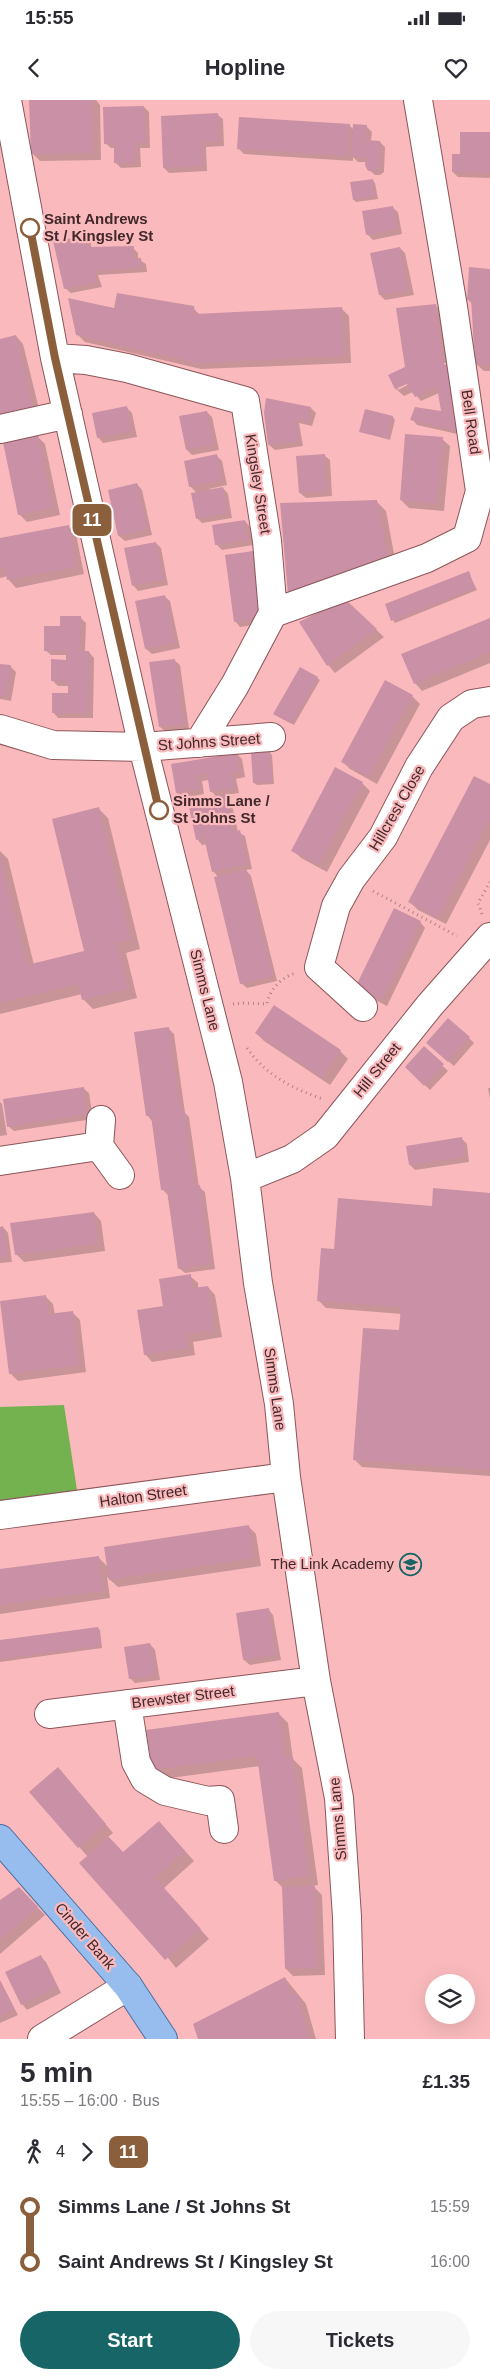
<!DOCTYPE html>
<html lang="en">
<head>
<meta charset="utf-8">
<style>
  :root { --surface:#fff; --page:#f7f7f7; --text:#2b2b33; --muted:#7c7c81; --accent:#176566 }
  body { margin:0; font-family:Arial,sans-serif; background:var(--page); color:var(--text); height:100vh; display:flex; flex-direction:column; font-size:19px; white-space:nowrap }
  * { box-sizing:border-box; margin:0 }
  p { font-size:16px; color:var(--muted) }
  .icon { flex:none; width:28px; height:28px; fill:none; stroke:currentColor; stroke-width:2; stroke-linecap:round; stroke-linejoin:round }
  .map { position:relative; height:1939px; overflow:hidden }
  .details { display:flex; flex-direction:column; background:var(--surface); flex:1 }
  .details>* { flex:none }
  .badge { padding:0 10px; border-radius:8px; font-size:18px; line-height:32px }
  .buttons { position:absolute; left:425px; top:1874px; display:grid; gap:10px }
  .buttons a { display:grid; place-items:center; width:50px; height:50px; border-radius:50%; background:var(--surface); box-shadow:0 5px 20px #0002; font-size:25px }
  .map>.badge { position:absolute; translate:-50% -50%; box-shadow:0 0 0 2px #fff }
  .legs { display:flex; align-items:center; gap:8px; height:55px; padding:0 20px; font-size:16px }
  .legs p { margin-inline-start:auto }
  .summary { display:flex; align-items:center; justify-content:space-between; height:85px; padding:0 20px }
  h1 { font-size:28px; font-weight:700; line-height:38px }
  .action { display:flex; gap:10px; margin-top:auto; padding:10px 20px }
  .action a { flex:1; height:58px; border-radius:30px; background:var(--accent); color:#fff; font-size:20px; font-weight:700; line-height:58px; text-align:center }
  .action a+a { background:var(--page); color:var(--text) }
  ul { padding:0 20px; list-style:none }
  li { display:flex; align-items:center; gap:18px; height:55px; font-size:19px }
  li i { display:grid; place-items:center; width:8px; height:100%; margin:0 6px; background:currentColor }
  li i::after { content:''; width:12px; height:12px; margin:-6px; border:4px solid; border-radius:50%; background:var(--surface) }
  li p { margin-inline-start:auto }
  li:first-child i { background:linear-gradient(#0000 50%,currentColor 0) }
  li:last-child i { background:linear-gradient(currentColor 50%,#0000 0) }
  .status { display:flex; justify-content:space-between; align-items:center; height:35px; padding:0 25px; background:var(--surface); direction:ltr }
  .status svg { height:14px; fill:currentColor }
  header { display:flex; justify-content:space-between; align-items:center; height:65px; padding:0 20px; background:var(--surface); font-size:22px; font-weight:700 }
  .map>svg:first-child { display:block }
</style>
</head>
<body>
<div class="status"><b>15:55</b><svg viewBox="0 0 49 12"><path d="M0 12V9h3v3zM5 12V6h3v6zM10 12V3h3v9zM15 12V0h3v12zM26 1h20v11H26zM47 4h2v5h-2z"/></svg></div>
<header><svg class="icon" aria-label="back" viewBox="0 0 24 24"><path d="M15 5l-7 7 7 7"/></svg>Hopline<svg class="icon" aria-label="heart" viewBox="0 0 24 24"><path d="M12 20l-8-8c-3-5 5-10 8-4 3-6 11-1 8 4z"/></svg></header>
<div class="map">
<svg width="490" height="1939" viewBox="0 0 490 1939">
  <rect width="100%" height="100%" fill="#fababd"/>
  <path fill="#74b14f" d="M64,1305l13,85 -77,11v-94z"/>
  <path fill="#0003" d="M31,0h65l4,5 1,55 -61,1 -8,-8z
    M144,7l5,5 1,36h-10l1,19 -20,1 -6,-6v-14h-4l-6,-5z
    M217,14l6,5 1,27 -18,1 1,24 -38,2 -5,-5z
    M349,25l5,5 12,-4 6,6 -1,9 9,1 5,5 -1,25 -4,3h-5l-6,-5 -2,-8h-9l-5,-5v4l-109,-7 -5,-5z
    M490,34v44l-32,-1 -5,-5 8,-17z
    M372,80l3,3 3,16 -22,3 -2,-2 -3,-17z
    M392,107l6,5 4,22 -29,6 -6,-6z
    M85,138l6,5v5h42l5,5v6l8,5 1,8 -49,3 4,12 -31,6 -6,-5z
    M400,148l5,5 9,42 -29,5 -5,-5z
    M490,170v101h-6l-8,-7 -3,-60 -5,-4z
    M435,205l8,8 6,48 -51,26v3l51,-27 17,73 -49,-11 -5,-6 31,-7 -4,-19 -18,8 -8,-9 -9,4 -8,-7 -6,-14 16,-8z
    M193,208l7,7 142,-6 7,7 2,47 -150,6 -116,-27 -8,-8 38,-24z
    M16,236l7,8 18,73 -34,8 -7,-85z
    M267,299l44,9 5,5 -4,13 -13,-3 4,23 -28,4 -6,-5z
    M127,308l5,5 5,24 -34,6 -5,-6z
    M207,312l5,5 7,33 -27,5 -5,-5 -7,-33z
    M393,317l2,3 -5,20 -30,-9z
    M37,336l8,8 15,71 -33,7 -8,-8z
    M442,339l8,7 -6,65 -35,-3 -8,-8z
    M324,355l6,5 2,36 -26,2 -6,-5z
    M217,356l5,5 5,24 -18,4 1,2 13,-3 5,6 4,24 -30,5 -5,-5v-25l-7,-7z
    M137,384l5,6 10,45 -27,6 -6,-5 -10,-45z
    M377,402l9,9 12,64 -99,28z
    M245,421l5,6 3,18 -31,5 -6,-6z
    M68,426l8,8 8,40 -68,14 -7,-8 -1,-4 -8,2v-38z
    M156,443l5,5 7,37 -30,6 -5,-6z
    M253,452l5,5 10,66 -28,4 -5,-6z
    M468,472l9,18 -82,33 -2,-3 -7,-15z
    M164,496l6,5 10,47 -28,6 -6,-5 -10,-47z
    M345,500l39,37 -49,36 -7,-8z
    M80,517l6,6 -1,29h4l5,6 -1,60h-35l-5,-6 17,-18v-8h-12l-6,-6 15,-19v-6h-16l-6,-5 16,-23z
    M490,519v44l-68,28 -7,-8z
    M174,560l6,5 9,64 -23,3 -6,-5 -9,-64z
    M0,565l10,1 6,6 -5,29 -11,-2z
    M317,578l3,2 -26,45 -17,-9z
    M412,596l8,8 -43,80 -27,-15 -8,-8z
    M269,652l3,3 2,29 -17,1 -3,-2z
    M237,654l5,5 3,18 -9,2 3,14 -13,2 5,6 7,31 7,4 7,33 -6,1 5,6 26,105 -30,7 -6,-5 -23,-106 -4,-5 -7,-28 -5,1 -5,-6 20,-42 -6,-6 -2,-11 -7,1 2,13 -22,4 -5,-5 -5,-28z
    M362,683l8,8 -43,81 -26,-14 -8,-8z
    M490,686v54l-44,84 -28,-14 -8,-8z
    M99,709l9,9 32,131 -14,4 11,45 -44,11 -10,-10 -1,-5 -82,20v-163l8,8 26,106 52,-13z
    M420,822l5,6 -38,78 -25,-13z
    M169,929l5,5 11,79 4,4 10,70 6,5 10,77 -30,4 -6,-5 -11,-73 -5,-5 -11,-69 -5,-6z
    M256,933l84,18 8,8 -18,26 -66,-44z
    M469,938l5,5 -20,23 -21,-18z
    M424,948l24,23 -18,19 -24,-23z
    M83,988l6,5 4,26 -79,12 -6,-5z
    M488,988h2v11z
    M0,1002l2,2 5,31 -7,1z
    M461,1038l6,6 2,18 -54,8 -5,-5z
    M490,1094v282l-128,-9 -8,-8 46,-128 2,-17 -76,-6 -8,-8 18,-50 97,-43z
    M94,1113l7,8 4,30 -81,11 -8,-8z
    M3,1127l5,6 4,29 -12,1v-35z
    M190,1176l8,7v6l10,-2 7,8 7,42 -29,5 2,13 -43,7 -7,-8 20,-47z
    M46,1197l7,7 2,11 17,-3 8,8 6,52 -68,9 -8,-8z
    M248,1426l8,8 5,32 -143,21 -11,-10 3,21 -110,16v-43l98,-14 10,10z
    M268,1509l5,6 8,45 -31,5 -6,-5z
    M98,1528l2,2 2,18 -102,14v-21z
    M150,1544l5,6 5,30 -25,3 -5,-5z
    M278,1613l10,10 5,36 9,9 16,117 -5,1 9,9 3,80 -32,1 -7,-7 -3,-81 -8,-8 -15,-114 -97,13 -10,-10z
    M65,1677l48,56 -5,4 15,16 45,-21 26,29 -30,27 45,51 -33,29 -88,-111 -57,-65z
    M19,1789l26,26 -45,39v-52z
    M40,1856l6,6 15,31 -34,17 -5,-6z
    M285,1878l21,26 10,35h-116z
    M0,1880l18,35 -18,8z"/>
  <path fill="#ca90a5" d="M29,0h64l1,53 -63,1z
    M144,6l2,37h-10v19l-22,1v-20l-10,1 -1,-37z
    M218,13l1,28 -17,1 1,24 -40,2 -2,-52z
    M239,17l111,7 -2,32 -111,-7z
    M353,24l14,1 -1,15 14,1 -1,26 -5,4h-6l-3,-6 1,-8h-15z
    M460,32h30v41l-38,-1v-18h8z
    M373,79l3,17 -23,4 -3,-18z
    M393,106l4,23 -31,6 -4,-24z
    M86,136l1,11 47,-1 -1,12h8l1,9 -48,4 3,11 -33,7 -11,-48z
    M400,147l9,43 -30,5 -9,-42z
    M469,167l21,2v96l-15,-1 -4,-65 -4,1z
    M117,193l77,13 1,8 147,-7 2,49 -147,7 -121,-28 -8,-37 46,10z
    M436,204l8,61 5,-3 12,70 -51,-12 5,-13 26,4 -4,-24 -22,10 -8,-13 -12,5 -7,-14 17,-8 -9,-59z
    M16,235l18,75 -34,7v-78z
    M266,298l45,9 -4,15 -12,-3 4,22 -31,4 -4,-32z
    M127,306l5,25 -35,7 -5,-25z
    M365,309l28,7 -5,23 -29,-7z
    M207,311l7,33 -28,6 -7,-34z
    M405,334l38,3 -6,67 -37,-4z
    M38,335l15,73 -35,7 -15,-73z
    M217,354l5,26 -33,7 -5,-26z
    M325,354l2,37 -28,2 -3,-37z
    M137,383l11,46 -30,7 -10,-46z
    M223,387l5,26 -32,6 -5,-26z
    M377,400l13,66 -102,28 -8,-91z
    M245,420l3,20 -33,5 -3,-20z
    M69,425l8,42 -70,13 -2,-12 -5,1v-31z
    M156,442l8,37 -32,7 -8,-38z
    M253,451l10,67 -29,4 -9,-67z
    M469,471l6,17 -84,33 -6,-17z
    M165,495l10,48 -30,6 -10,-48z
    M345,499l32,30 -50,37 -28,-44z
    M60,516h21l-1,35h9l-1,62h-36v-20h16v-12h-17v-22l15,1v-9h-22v-25h16z
    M490,518v34l-76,32 -13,-30z
    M175,559l9,65 -25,3 -10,-65z
    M0,564l11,1 -5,32 -6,-1z
    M300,567l18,10 -26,47 -19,-10z
    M385,580l28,15 -44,82 -28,-15z
    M270,651l2,31 -19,1 -2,-30z
    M237,653l3,19 -8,2 2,14 -24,4 -3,-18 -10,2 2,13 -23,4 -5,-29z
    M335,667l28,15 -44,83 -28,-14z
    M474,676l16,8v34l-52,100 -30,-16z
    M226,694l8,38 6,-2 8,34 -36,8 -8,-34 -8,2 -8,-38z
    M99,707l32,133 -14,3 11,46 -46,11 -4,-16 -78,19v-148l27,110 57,-14 -32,-132z
    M246,769l27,107 -33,8 -26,-107z
    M394,808l27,13 -40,80 -26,-13z
    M274,905l67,45 -19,28 -67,-45z
    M448,918l22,19 -22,25 -22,-19z
    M169,927l12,84 3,-1 11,76 5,-1 11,79 -33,5 -11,-79h-6l-10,-75 -5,1 -12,-84z
    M424,946l20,18 -20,22 -19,-19z
    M84,987l4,27 -81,13 -4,-28z
    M462,1037l3,20 -56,8 -3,-19z
    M433,1088l57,5v277l-137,-10 10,-132 36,2 2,-23 -84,-6 4,-53 13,1 4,-51 94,8z
    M94,1112l4,32 -83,11 -5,-32z
    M3,1126l5,31 -8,1v-31z
    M191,1174l1,14 16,-2 7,44 -29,4 2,14 -44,7 -7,-45 26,-4 -4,-27z
    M46,1195l2,19 25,-3 6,54 -70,9 -9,-73z
    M249,1425l5,33 -145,22 -5,-33z
    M99,1456l4,35 -103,14v-36z
    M269,1508l7,47 -33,5 -7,-47z
    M98,1527l3,19 -101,13v-19z
    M150,1543l5,32 -26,4 -5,-32z
    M279,1612l6,46 8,-1 16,119 -35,5 -17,-125 -105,14 -6,-40z
    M58,1667l48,57 -28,24 -49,-56z
    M159,1721l26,30 -30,27 46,51 -36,31 -86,-97 30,-26 14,15z
    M315,1786l3,82 -33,1 -3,-82z
    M19,1787l19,20 -38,33v-40z
    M41,1855l16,32 -36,18 -16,-33z
    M285,1877l6,17h6l13,45h-112l-5,-15z
    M0,1881l14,28 -14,7z"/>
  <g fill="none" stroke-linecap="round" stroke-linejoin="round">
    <defs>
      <path id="minor" d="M7,0l48,258 88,389 85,335 17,96 13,105 21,121 7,73 30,204 23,117 8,119 3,122
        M55,258l31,2 41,8 118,33 22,140 6,72 -38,72 -36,58
        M0,329l68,-15
        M273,513l154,-55 40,-20 13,-47 -27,-184 -35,-207
        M0,629l53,16 90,2 128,-10
        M363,907l-44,-40 17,-61 15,-27 32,-42 36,-70 32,-49 21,-14 18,-3
        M99,1046l2,-26
        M0,1061l99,-15 21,29
        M245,1078l47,-19 33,-23 105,-131 60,-68
        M0,1415l286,-38
        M127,1604l9,58 9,17 20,12 43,10 12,-1 4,29
        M49,1614l267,-33
        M42,1939l86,-53"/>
      <path id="major" d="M0,1739l128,147 35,53"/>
    </defs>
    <use href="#minor" stroke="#8c5559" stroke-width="30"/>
    <use href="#major" stroke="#4b6ca2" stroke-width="30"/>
    <path stroke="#b18183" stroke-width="3" stroke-dasharray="1 4" stroke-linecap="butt" d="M373,791l84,45
      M482,814l-4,-11 12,-21
      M233,904l12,-1 22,1c2,-14 16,-29 30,-31
      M247,948c19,27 44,40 76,51"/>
    <use href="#minor" stroke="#fff" stroke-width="28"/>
    <use href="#major" stroke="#96bdee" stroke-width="28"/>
  </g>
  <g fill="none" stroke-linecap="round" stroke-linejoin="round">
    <defs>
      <path id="line-1" d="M30,128l25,130 104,452"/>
    </defs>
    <use href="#line-1" stroke="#fff" stroke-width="11"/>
    <use href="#line-1" stroke="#8b5e3c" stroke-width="8"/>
  </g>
  <defs>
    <symbol id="school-ring" viewBox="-11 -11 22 22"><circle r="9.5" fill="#fababd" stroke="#176566" stroke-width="1.5"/><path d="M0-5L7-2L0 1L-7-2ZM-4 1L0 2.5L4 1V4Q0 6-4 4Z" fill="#176566"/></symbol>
  </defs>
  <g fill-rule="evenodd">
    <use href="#school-ring" x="398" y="1452" width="25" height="25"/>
  </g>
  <g fill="#fff" stroke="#8b5e3c" stroke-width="2.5">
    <circle cx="30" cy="128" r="9"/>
    <circle cx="159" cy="710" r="9"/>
  </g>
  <g text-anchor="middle" stroke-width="4.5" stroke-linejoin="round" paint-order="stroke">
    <g font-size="15" font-weight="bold" fill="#41282a" stroke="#fababd" text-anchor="start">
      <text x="44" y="124">Saint Andrews<tspan x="44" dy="17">St / Kingsley St</tspan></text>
      <text x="173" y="706">Simms Lane /<tspan x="173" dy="17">St Johns St</tspan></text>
    </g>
    <g font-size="15" fill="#41282a" stroke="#fababd">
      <text transform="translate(471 322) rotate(82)" y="5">Bell Road</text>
      <text transform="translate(258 384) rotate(81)" y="5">Kingsley Street</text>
      <text transform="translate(209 642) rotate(-4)" y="5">St Johns Street</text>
      <text transform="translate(397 708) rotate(-60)" y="5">Hillcrest Close</text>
      <text transform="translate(205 890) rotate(76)" y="5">Simms Lane</text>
      <text transform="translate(377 970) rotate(-51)" y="5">Hill Street</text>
      <text transform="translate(275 1289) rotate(82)" y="5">Simms Lane</text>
      <text transform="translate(143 1396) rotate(-8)" y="5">Halton Street</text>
      <text transform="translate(183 1597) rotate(-7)" y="5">Brewster Street</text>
      <text transform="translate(338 1719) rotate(-95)" y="5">Simms Lane</text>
      <text transform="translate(85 1836) rotate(49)" y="5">Cinder Bank</text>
    </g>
    <g font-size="15" fill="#41282a" stroke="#fababd" text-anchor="end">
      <text x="394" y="1469">The Link Academy</text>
    </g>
  </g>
</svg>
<div class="buttons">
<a><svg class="icon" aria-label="layers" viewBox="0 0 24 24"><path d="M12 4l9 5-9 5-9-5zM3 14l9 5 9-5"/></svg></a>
</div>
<b class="badge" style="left:92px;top:420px;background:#8b5e3c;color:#fff">11</b>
</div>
<section class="details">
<div class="summary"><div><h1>5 min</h1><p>15:55 – 16:00 · Bus</p></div><b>£1.35</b></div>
<div class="legs"><svg class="icon" aria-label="walk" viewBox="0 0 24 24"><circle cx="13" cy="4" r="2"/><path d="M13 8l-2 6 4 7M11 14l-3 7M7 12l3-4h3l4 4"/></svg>4<svg class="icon" aria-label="forward" viewBox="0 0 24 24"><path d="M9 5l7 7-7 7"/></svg><b class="badge" style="background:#8b5e3c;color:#fff">11</b></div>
<ul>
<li><i style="color:#8b5e3c"></i><b>Simms Lane / St Johns St</b><p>15:59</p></li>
<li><i style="color:#8b5e3c"></i><b>Saint Andrews St / Kingsley St</b><p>16:00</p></li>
</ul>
<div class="action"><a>Start</a><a>Tickets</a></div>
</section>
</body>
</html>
